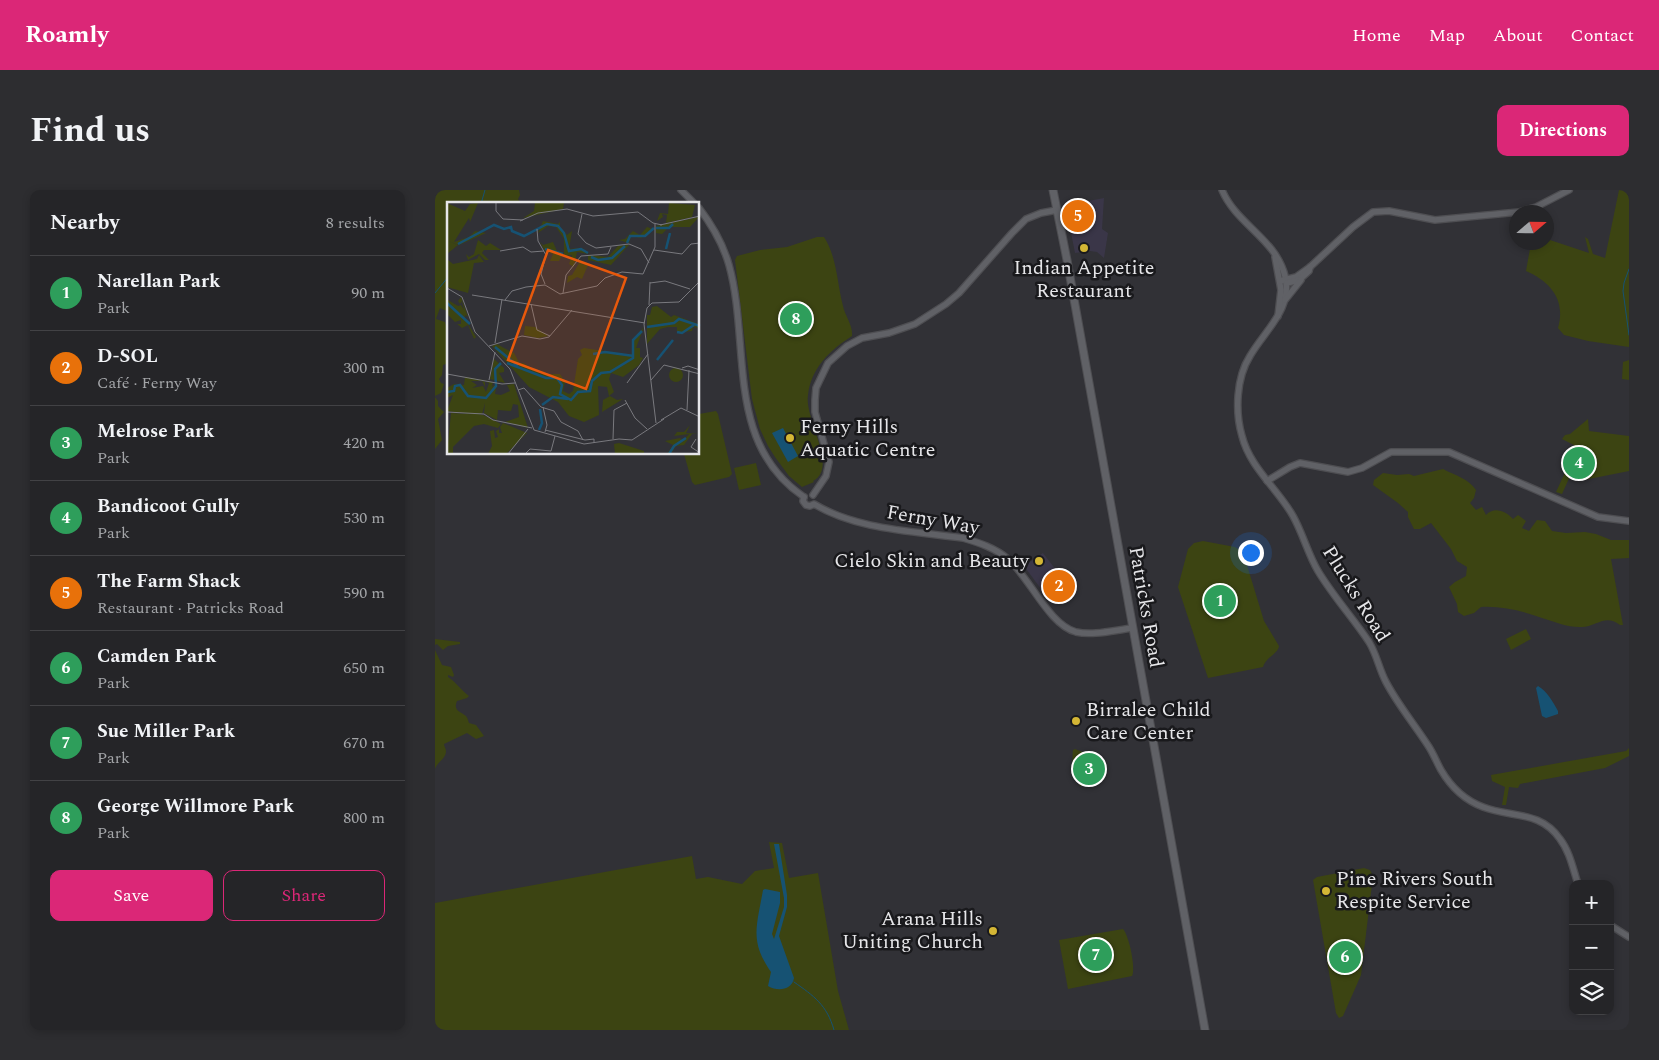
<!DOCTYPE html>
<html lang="en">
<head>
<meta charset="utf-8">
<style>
	:root { --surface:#252528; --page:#2d2d30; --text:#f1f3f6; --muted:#a3a5a8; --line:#424245; --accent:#db2777 }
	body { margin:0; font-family:Spectral,serif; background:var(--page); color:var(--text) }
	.controls { position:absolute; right:15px; bottom:15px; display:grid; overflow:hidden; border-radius:10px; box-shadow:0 2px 8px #0003 }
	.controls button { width:45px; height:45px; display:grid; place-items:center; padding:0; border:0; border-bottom:1px solid var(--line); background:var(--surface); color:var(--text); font:25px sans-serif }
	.compass { position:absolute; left:1074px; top:15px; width:45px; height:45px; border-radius:50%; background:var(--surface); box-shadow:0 2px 8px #0003; rotate:70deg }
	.you { position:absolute; left:815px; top:362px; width:18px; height:18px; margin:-12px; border:4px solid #fff; border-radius:50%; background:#1a73e8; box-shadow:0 0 0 8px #1a73e833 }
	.badge { display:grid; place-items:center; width:32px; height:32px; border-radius:50%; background:var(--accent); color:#fff; font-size:16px; font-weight:700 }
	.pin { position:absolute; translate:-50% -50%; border:2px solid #fff; box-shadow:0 1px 5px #0006 }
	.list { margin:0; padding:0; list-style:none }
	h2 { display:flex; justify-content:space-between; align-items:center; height:65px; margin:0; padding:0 20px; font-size:21px }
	h2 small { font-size:16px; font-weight:400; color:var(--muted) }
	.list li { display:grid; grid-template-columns:32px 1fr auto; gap:15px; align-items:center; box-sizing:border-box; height:75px; padding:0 20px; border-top:1px solid var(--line) }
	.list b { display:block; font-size:19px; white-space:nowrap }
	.list p { margin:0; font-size:16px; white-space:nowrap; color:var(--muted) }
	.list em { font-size:16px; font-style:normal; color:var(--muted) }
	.actions { display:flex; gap:10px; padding:15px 20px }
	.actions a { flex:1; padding:11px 0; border:1px solid var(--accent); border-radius:10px; text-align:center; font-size:18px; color:var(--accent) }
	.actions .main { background:var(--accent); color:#fff }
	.icon { flex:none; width:28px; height:28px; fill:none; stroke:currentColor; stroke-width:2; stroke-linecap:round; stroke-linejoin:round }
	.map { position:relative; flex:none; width:1194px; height:840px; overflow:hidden; border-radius:10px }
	header { display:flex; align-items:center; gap:30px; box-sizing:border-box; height:70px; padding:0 25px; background:var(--accent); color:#fff }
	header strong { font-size:24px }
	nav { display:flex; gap:28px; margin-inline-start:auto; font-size:18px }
	.intro { display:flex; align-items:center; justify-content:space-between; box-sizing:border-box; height:120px; padding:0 30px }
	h1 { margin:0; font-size:35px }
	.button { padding:12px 22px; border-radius:10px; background:var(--accent); color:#fff; font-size:18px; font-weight:700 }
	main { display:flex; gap:30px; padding:0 30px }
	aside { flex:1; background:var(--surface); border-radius:10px; box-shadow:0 2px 8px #0003 }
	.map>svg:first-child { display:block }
	.commercial { fill:#3a3648 }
	.green { fill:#3c4412 }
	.water { fill:#165273 }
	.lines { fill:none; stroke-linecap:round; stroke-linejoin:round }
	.stream { stroke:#165273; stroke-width:1 }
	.tertiary-casing { stroke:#4e4e52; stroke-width:8 }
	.secondary-casing { stroke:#4e4e52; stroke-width:9 }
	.tertiary { stroke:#606166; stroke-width:5.5 }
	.secondary { stroke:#606166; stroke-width:7 }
	.poi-dot { fill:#d4b635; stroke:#19191c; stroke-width:2 }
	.labels { text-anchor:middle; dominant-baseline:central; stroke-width:5; stroke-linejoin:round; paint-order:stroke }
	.poi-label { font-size:20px; fill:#e6e6e9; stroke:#19191c; text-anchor:start }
	.street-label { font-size:20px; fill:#e6e6e9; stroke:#19191c }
	.inset-river { fill:none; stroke:#165273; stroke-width:2.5 }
	.inset-road { fill:none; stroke:#79797e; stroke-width:1 }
	.view { fill:#e8590c; fill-opacity:0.15; stroke:#e8590c; stroke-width:2.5 }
	.inset-edge { fill:none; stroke:#e6e6e9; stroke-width:2.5 }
</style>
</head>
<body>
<header>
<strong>Roamly</strong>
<nav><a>Home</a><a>Map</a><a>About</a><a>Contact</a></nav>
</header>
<div class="intro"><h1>Find us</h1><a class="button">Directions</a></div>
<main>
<aside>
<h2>Nearby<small>8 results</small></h2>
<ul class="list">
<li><span class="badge" style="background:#2e9e5b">1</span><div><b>Narellan Park</b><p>Park</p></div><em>90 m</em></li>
<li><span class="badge" style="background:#e8710a">2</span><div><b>D-SOL</b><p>Café · Ferny Way</p></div><em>300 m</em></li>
<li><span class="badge" style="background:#2e9e5b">3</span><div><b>Melrose Park</b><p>Park</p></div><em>420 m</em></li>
<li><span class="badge" style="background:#2e9e5b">4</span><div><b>Bandicoot Gully</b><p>Park</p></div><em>530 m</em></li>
<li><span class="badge" style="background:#e8710a">5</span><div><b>The Farm Shack</b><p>Restaurant · Patricks Road</p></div><em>590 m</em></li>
<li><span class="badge" style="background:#2e9e5b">6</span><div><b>Camden Park</b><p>Park</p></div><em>650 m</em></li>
<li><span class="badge" style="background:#2e9e5b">7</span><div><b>Sue Miller Park</b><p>Park</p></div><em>670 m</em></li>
<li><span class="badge" style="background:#2e9e5b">8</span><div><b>George Willmore Park</b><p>Park</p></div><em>800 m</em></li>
</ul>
<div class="actions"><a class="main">Save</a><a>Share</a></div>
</aside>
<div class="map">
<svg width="1194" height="840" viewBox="0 0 1194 840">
	<rect width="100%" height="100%" fill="#313136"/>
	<g class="commercial">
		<polygon points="669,8 667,39 673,43 669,68 662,62 655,61 640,63 631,17 632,15"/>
		<polygon points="608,363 634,397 615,411 589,376"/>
	</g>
	<g class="green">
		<polygon points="0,0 84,0 85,5 83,9 85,12 83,14 14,14 14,122 5,118 1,129 10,132 14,146 11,159 14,166 11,170 11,174 8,175 7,185 4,189 6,193 9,194 6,203 0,206"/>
		<path d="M1184 0H1194V157L1153 151 1129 145 1123 138C1131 110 1116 92 1091 81L1096 53 1112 52V50H1115L1154 63 1150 47 1153 49 1158 64 1170 68Z"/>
		<path d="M382 47H389C402 67 402 93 408 116 410 126 418 135 417 146 395 160 376 178 373 205 369 229 404 277 378 291L379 292 367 297 354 286 340 267 333 256 325 239 317 209 300 70 302 66 325 60 352 57Z"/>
		<polygon points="1194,170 1194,190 1187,189 1188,172"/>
		<polygon points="0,207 3,211 3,216 9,222 3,229 7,250 0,259"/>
		<polygon points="281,221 283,224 297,284 294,287 260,295 257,292 249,264 264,264 264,224"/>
		<polygon points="1153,229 1154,241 1194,246 1194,281 1149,290 1136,284 1127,304 1121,302 1140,261 1139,255 1127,249 1130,245 1135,244"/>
		<polygon points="321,273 326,295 304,300 299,278"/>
		<path d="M1008 279C1021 286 1033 288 1041 300L1039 308 1035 313 1041 320 1047 317 1051 325C1059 316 1071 321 1078 329L1083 325 1091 331 1087 338 1094 341 1102 330 1110 331 1117 341 1131 343 1150 342 1161 344 1176 350H1194V368L1176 369 1188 435H1185C1169 423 1161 438 1145 437 1131 437 1120 432 1107 428 1087 421 1068 416 1046 417L1039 423 1029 426 1023 422 1022 414 1014 397 1020 392 1031 386 1032 377 1022 371 1016 359 996 333 985 339H979L973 327V322L963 313 938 295 939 290 948 283 962 285 974 284 979 286Z"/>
		<path d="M768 351 800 357 808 362 829 431 844 456C843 464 831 467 828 477L773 488 743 397 753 359 759 353Z"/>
		<polygon points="1091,439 1096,449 1076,460 1071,449"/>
		<polygon points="0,449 25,452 25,454 13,456 8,460 2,454 0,455"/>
		<path d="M0 460 7 475 16 477 19 485 18 487 13 485V487C21 492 26 500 34 506L32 508 22 511C18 521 25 521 31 526 33 528 33 531 34 533L41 535 49 546 41 549 32 543 9 554C9 556 11 559 11 561 11 569 2 572 0 579Z"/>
		<polygon points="1194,558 1194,566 1170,578 1085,594 1083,598 1074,597 1071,615 1067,615 1070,597 1057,591 1056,585 1191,561"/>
		<path d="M640 559 658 566 670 574 665 593 645 596C640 580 636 579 638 560Z"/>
		<polygon points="334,652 347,653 354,688 383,683 403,801 414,840 0,840 0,713 257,666 261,689 273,687 307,694 320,681 339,678"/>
		<polygon points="929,678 935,680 938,686 926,785 908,826 904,828 901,823 878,690 882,687"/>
		<path d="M688 739C694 745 701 779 697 786L633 799 624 750Z"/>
	</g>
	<g class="water">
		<polygon points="348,238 363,266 353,272 337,243"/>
		<path d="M1103 496C1112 501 1118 512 1123 521V524L1111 528 1107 526 1101 498Z"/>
		<path d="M339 654H344L352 705V717L344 746 359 788C357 800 343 802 333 796L336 782C314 751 322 735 328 700L330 699 345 702V713L337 744 339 749 349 717V708Z"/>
	</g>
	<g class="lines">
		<g class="stream">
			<polyline points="46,14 50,0"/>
			<polyline points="1194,79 1189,93 1188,101 1194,145"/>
			<polyline points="0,103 14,86"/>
			<path d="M359 792C379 806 392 815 399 840"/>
		</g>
		<defs>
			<g id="tertiary">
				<polyline points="246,0 260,14"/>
				<path d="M787 0C801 34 841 49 850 86 858 119 830 140 815 166 801 188 800 222 807 246 815 278 843 299 858 326 868 344 873 364 883 381 898 406 918 428 934 452 942 465 944 479 951 492 963 515 980 535 994 557 999 565 1002 573 1006 580 1016 597 1029 610 1048 617 1076 628 1105 620 1125 649 1135 662 1138 679 1143 694"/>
				<path d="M264 18C277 35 288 54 294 75 316 154 289 253 369 307"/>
				<polyline points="840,67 846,100 843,126"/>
				<polyline points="845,91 861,87 875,77 918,37 938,22 954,21 1000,30 1084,22 1101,17 1134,0"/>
				<polyline points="852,93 864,90 874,81 875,77"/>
				<polyline points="850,110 866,90"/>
				<polyline points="832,291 855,277 865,273 913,282 927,278 956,262 1014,262 1163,327 1194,331"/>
				<polyline points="378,305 391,286 394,272 380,222 380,210 381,198 393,173 412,156 427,148 454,143 480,134 511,114 524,103 577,43 591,29 606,23 622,20"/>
				<path d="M369 307 368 311 371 315 375 316 379 314C422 340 479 341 528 348 545 353 560 358 573 369 595 388 614 435 641 442 658 446 680 440 698 438"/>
				<polyline points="1175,735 1194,747"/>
			</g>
			<polyline id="secondary" points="618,0 632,70 770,840"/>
		</defs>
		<use href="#tertiary" class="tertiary-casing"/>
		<use href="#secondary" class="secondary-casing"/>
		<use href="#tertiary" class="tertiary"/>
		<use href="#secondary" class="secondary"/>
	</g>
	<g class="poi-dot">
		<circle cx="649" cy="58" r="5"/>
		<circle cx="355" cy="248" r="5"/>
		<circle cx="604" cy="371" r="5"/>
		<circle cx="641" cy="531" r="5"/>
		<circle cx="891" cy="701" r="5"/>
		<circle cx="558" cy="741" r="5"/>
	</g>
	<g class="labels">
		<g class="poi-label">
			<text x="649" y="78" text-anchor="middle">Indian Appetite<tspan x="649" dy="23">Restaurant</tspan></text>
			<text x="365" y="237">Ferny Hills<tspan x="365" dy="23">Aquatic Centre</tspan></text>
			<text x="594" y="371" text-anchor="end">Cielo Skin and Beauty</text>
			<text x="651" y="520">Birralee Child<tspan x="651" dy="23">Care Center</tspan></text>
			<text x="901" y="689">Pine Rivers South<tspan x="901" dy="23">Respite Service</tspan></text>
			<text x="548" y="729" text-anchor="end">Arana Hills<tspan x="548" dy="23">Uniting Church</tspan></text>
		</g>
		<g class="street-label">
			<text transform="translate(498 330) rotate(10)">Ferny Way</text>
			<text transform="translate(921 404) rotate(58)">Plucks Road</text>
			<text transform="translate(711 417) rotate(80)">Patricks Road</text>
		</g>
	</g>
	<g transform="translate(12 12)">
		<rect width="252" height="252" fill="#313136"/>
		<path d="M0 1 18 9 23 2 31 1 23 20 22 16 7 40 22 35 28 29 39 31 12 43 1 39 11 43 0 52ZM88 1H117L116 7 76 16 87 9ZM222 1 248 3 245 15 219 21 220 13 215 12 216 15 210 19 213 11 221 12ZM252 15 243 25H222L215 32 209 31V24ZM96 19 111 22 113 20V25L120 33 125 29 122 47 135 46 142 52 130 50 127 65 122 62 125 53 117 54V37L109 25 101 24 91 31ZM200 25 206 27 194 36 184 34 182 41 172 38 178 37 186 29 193 33ZM31 38 39 44 43 41 54 48H37L35 51 42 58H38L32 52 21 58 19 52 22 55 27 52ZM93 40 96 43 106 40 110 49 116 51 112 59H103L106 52 98 49ZM182 43 164 63 141 58V53L161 55 171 44ZM32 53 37 60 27 61 21 91 0 85V57L6 62 30 57ZM134 58 135 62 141 63 135 77 130 75 120 81 121 74 125 73ZM14 95 21 115 18 113V117L29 135 27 137 21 123 15 126 10 122H14V118L8 120 0 112 1 98 11 104 14 103 17 108 15 99 13 102 11 99ZM210 104 224 115 227 113 252 122V126L246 125 245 129 230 131V125H221L213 127 200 142V113H203L205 105ZM78 124 88 125 101 134 91 136 77 133ZM197 125 189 146H193V155L196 156 192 163 176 175 164 171 162 177 167 190 162 194 160 185 151 184 152 213 137 220 122 214 111 200 82 185 45 144 50 142 57 146 67 151 73 162 76 161 94 172H113L118 180 116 189 122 192 126 189 131 157 135 153 133 148 137 146 183 153 187 150 186 138ZM47 157 57 166V170L52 171 58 181 43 177ZM222 173a7 7 0 1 1 14 0a7 7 0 1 1-14 0ZM18 175 42 179 32 178 38 180V185L35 179H24L30 183 25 186 36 184 39 190 42 181 39 180H46L45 185 50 181 48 192 54 193 63 189 60 183 67 182 81 226 58 220 72 215 71 203 66 202 64 209 51 208 50 218 37 211 38 201 35 212 31 213 0 209 6 193 0 196V186L7 182 17 183ZM163 194 170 198 176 197 155 210 156 198ZM4 211 36 213 54 222 51 226 37 222 27 224 6 245V252H0ZM56 221 80 231 59 252H41L45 244 43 229 47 228 48 236 51 235 49 229 52 227V231H55L53 225ZM243 223 239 231 251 232H245L237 243 229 244 225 250 220 252 226 243 218 239 233 236 236 239 242 232 227 234 230 230H237ZM172 241 197 249V252H168L167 242Z" fill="#3c4412"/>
		<path class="inset-river" d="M209 26H222L226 22M180 41 183 34H198L207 26M11 42 47 23 57 27 64 25 65 29 77 34 100 22 111 24 117 31 122 49 134 47 141 51M98 47 116 52M219 47 223 31M144 55 151 58 165 56 178 44M0 101 23 122M200 125 227 121 232 117 253 124M230 130 235 131 247 123M48 145 71 164M146 152 158 150 187 154M210 158 226 138M60 161 99 176H110L115 183 113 192 124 198 131 190 143 189 145 179 154 171 163 170 186 156V138L195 129M0 190 7 189 8 184 13 183 21 194 39 196 49 184 48 167 54 161M95 203 106 195 121 197M92 228 95 221 93 207M222 252 227 244 239 236"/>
		<path class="inset-road" d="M49 1V9L56 17 76 18M135 12 131 32 139 41 149 46 182 42 194 47 202 61M73 19 91 11 120 7 146 14 191 10 206 21 215 23M213 23 253 14M90 27 91 39 99 53 94 72 98 82M207 48 235 52 244 42 253 41M53 49 76 45 84 50 97 49M196 72 208 45V22M203 81 218 79 243 87M0 86 15 95 28 130 63 167 87 228 137 242 172 237 185 238 217 217M116 91 119 73 134 54 161 52 164 45M25 93 198 121M58 98 65 89 79 85 98 83 113 92 150 84 158 76 175 70 196 72M84 102 90 128 103 134M202 103 203 80M48 141 55 97M42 144 75 134 93 137 102 135 125 108M235 166 241 164 253 168M0 172 55 182 68 181M42 178 48 150M204 178 217 163 253 172M180 181 201 152M71 188 77 186 94 205 107 209 114 220 131 229 136 238M178 198 188 216 200 227M96 205 100 223 98 230M240 208 242 168M0 210 37 212 46 218 85 226M214 218 234 206 253 215M209 221 197 122 200 106 205 101 232 100 253 79M98 228 138 238 147 237V241M166 237 167 208 180 201M249 237 244 245 253 251M61 252 81 227M78 252 83 247 104 249 108 234"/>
		<path class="view" d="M101 48 179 76 139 187 61 158Z"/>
		<rect width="252" height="252" class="inset-edge"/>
	</g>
</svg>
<div class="controls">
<button>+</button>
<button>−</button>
<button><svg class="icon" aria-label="layers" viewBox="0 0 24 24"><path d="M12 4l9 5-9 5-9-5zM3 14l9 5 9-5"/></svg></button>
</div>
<svg class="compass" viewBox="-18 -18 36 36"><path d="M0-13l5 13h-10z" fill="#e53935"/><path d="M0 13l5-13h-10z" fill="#a3a5a8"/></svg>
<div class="you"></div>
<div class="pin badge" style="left:785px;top:411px;background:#2e9e5b">1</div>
<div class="pin badge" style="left:624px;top:396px;background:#e8710a">2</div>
<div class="pin badge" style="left:654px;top:579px;background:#2e9e5b">3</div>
<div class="pin badge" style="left:1144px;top:273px;background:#2e9e5b">4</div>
<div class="pin badge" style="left:643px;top:26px;background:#e8710a">5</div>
<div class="pin badge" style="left:910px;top:767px;background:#2e9e5b">6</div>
<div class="pin badge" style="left:661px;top:765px;background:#2e9e5b">7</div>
<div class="pin badge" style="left:361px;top:129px;background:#2e9e5b">8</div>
</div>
</main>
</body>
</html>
